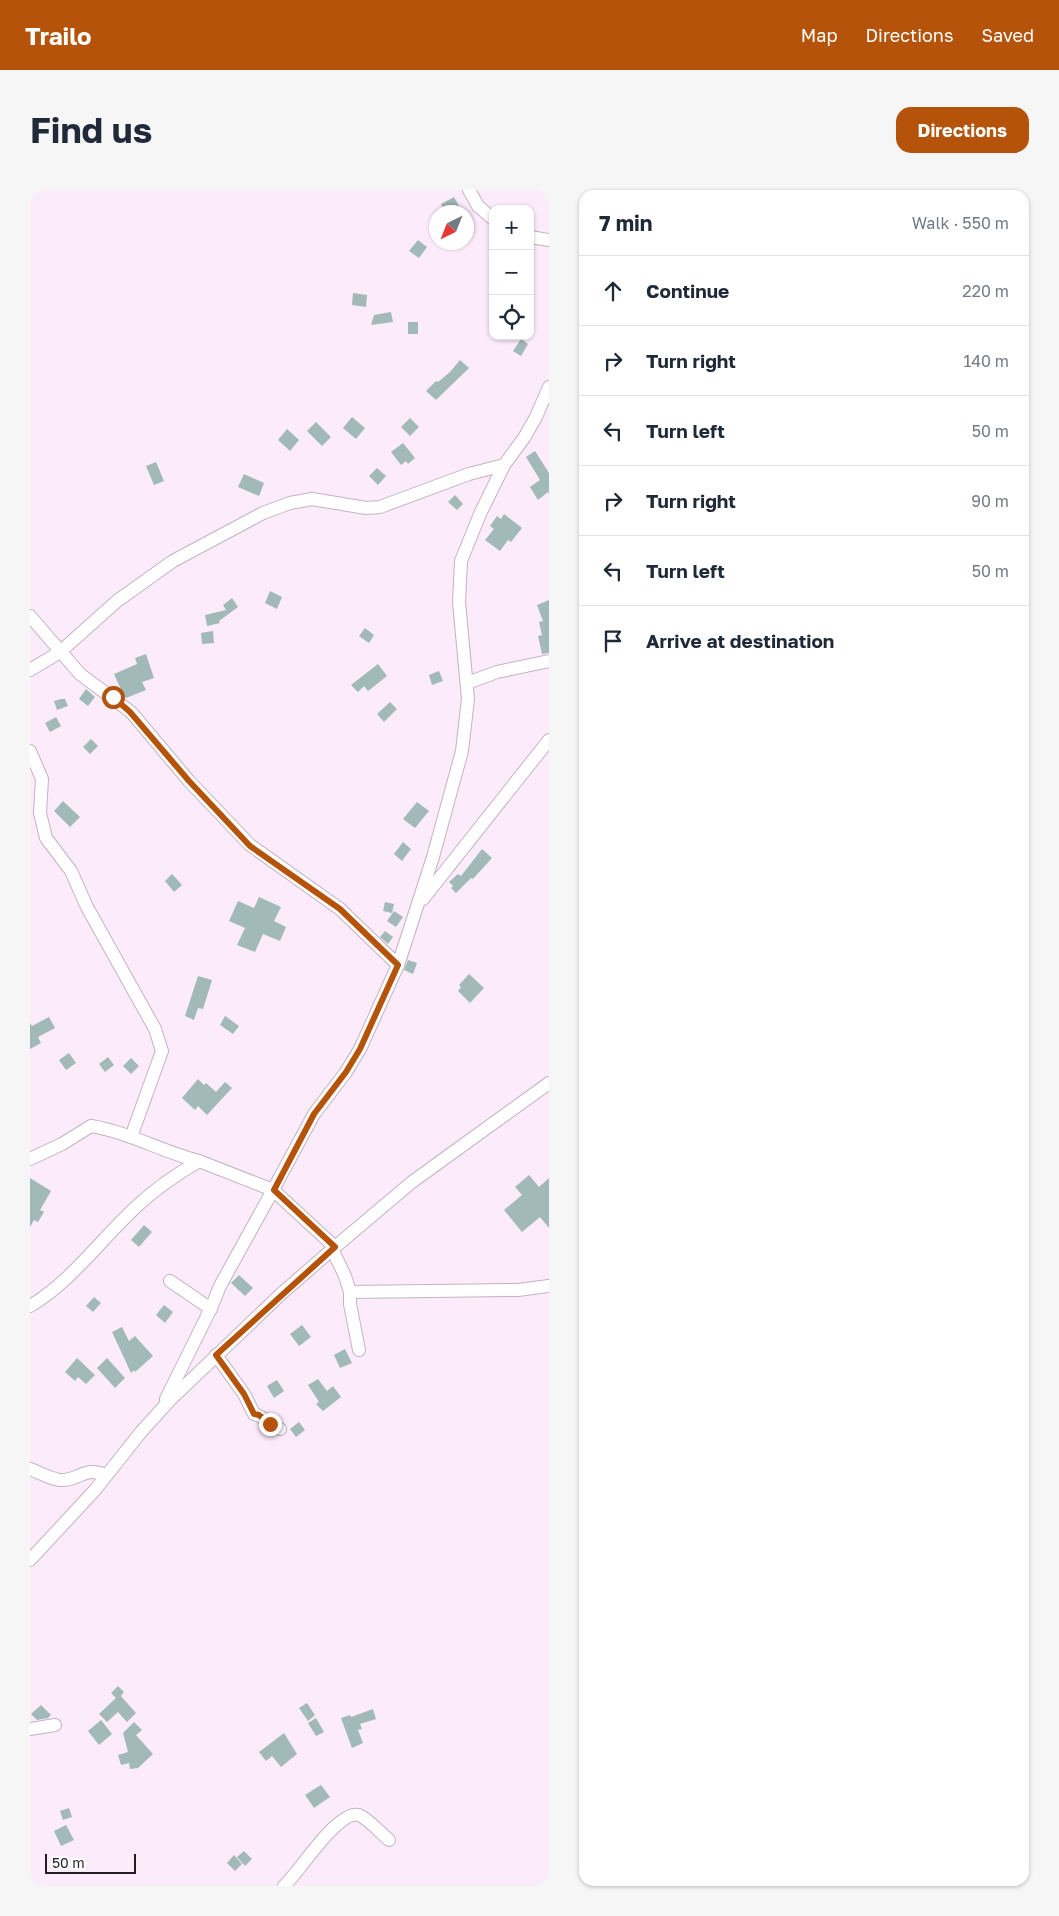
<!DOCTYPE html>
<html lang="en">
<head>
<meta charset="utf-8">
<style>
	:root { --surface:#fff; --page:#f6f6f7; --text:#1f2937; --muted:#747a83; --line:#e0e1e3; --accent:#b45309 }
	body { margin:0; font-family:"Golos Text",sans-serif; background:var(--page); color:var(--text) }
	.controls { position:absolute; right:15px; top:15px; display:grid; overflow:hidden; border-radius:10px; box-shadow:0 1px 4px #0004 }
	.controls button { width:45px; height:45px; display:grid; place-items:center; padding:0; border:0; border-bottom:1px solid var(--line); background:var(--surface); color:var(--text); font:25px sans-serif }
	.compass { position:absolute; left:399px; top:15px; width:45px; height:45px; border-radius:50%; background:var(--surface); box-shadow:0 1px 4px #0004; rotate:223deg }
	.scale { position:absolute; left:15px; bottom:12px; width:91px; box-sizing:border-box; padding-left:5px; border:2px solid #231d23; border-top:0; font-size:14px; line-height:18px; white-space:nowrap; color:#231d23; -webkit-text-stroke:4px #fefefe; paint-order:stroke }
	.stop { position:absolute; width:15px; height:15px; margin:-11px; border:4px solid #b45309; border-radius:50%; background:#fff }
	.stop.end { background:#b45309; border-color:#fff; box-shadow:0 1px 5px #0008 }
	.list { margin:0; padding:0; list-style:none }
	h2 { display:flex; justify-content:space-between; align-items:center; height:65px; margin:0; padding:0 20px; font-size:21px }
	h2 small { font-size:16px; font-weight:400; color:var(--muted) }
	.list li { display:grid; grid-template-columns:32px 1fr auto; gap:15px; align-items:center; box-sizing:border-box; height:70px; padding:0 20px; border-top:1px solid var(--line) }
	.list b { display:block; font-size:19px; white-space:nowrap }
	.list em { font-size:16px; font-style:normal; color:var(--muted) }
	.icon { flex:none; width:28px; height:28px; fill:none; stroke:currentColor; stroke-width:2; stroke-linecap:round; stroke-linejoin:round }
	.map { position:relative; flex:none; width:519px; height:1696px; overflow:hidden; border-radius:15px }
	header { display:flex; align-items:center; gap:30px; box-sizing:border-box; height:70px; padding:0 25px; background:var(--accent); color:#fff }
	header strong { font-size:24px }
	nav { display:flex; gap:28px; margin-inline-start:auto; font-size:18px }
	.intro { display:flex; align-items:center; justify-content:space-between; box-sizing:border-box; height:120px; padding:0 30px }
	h1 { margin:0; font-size:35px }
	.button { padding:12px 22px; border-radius:15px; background:var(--accent); color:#fff; font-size:18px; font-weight:700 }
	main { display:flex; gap:30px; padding:0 30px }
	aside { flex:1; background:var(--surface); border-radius:15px; box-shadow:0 1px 4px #0004 }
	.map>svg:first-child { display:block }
	.building { fill:#a1b9b9 }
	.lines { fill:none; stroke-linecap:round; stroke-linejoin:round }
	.minor-casing { stroke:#c2b3c2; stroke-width:14 }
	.minor { stroke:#fff; stroke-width:12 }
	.route { stroke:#b45309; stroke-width:6 }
</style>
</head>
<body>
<header>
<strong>Trailo</strong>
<nav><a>Map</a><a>Directions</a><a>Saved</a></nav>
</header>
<div class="intro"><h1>Find us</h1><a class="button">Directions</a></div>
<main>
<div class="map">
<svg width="519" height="1696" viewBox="0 0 519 1696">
	<rect width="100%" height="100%" fill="#fbebfb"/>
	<g class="building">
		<polygon points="424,7 429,16 415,22 411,14"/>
		<polygon points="388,50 397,57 389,68 379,61"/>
		<polygon points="323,103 337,105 336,117 322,115"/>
		<polygon points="361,122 363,132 341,135 344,125"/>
		<rect x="378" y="132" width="10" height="12"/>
		<polygon points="491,149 498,154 491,166 483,161"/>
		<polygon points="430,170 439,178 406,210 396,201 406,191 408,192 420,182"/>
		<polygon points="322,227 335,238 326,249 313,238"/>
		<polygon points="380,228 389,237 380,246 371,237"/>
		<polygon points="286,232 301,247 292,256 277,241"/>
		<polygon points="257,239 269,250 260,261 248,250"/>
		<polygon points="373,253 385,268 378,274 376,271 371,275 361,262"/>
		<polygon points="505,261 519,283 519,304 518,302 508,310 500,297 510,290 496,267"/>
		<polygon points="126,272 134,291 124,295 116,276"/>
		<polygon points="347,278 356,286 348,295 339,286"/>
		<polygon points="214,284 234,293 229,306 208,297"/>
		<polygon points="425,305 433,314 427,320 418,312"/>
		<polygon points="474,324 492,338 481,352 478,350 470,361 455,350 464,339 460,336 467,326 471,329"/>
		<polygon points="240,401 252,407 247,419 235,413"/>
		<polygon points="202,408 208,417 189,431 190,433 177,436 175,425 196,420 193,415"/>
		<polygon points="519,410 519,463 512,464 508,446 512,445 509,432 513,431 507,415"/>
		<polygon points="335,438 344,445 339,453 329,446"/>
		<polygon points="183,441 184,453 172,454 171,443"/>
		<polygon points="116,464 124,488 112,492 116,500 96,508 94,506 84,484 107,474 105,468"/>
		<polygon points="348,474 357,486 338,501 334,496 328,502 321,495"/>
		<polygon points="409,481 413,491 402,495 399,485"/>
		<polygon points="56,499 65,507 58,516 49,509"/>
		<polygon points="31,509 35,509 38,516 27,520 24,511"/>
		<polygon points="360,512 367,519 354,532 347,524"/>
		<polygon points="26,527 31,536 20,542 15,533"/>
		<polygon points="61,549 68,556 60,564 53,557"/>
		<polygon points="33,611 50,627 40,637 24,621"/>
		<polygon points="387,612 399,621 385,638 373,629"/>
		<polygon points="373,652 381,659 372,671 364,664"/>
		<polygon points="452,659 462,668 443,689 441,688 426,703 421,698 423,696 419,692 428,684 431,686"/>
		<polygon points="142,684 152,695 144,702 135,691"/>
		<polygon points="229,707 251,717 244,731 256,737 250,751 233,744 225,762 207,755 215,738 199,731 208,711 224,718"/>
		<polygon points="355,712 364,714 362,723 353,721"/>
		<polygon points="364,721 373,727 366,737 357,731"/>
		<polygon points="355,741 363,747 358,754 350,747"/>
		<polygon points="378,770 387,773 383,784 374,780"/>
		<polygon points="439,784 454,798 440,813 428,801 431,797 429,795"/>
		<polygon points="168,786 182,790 173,819 168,818 164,830 155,826"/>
		<polygon points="195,826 209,836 203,844 190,835"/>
		<polygon points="19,827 25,838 8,847 11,853 0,859 0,833 2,836"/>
		<polygon points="39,863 46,873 36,880 29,870"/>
		<polygon points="78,867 84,875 75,882 69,874"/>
		<polygon points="101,868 109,876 101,884 93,876"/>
		<polygon points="168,889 174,895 176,893 186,902 195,892 202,898 177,925 168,916 165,920 152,908"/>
		<polygon points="499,985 509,997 519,988 519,1038 510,1027 492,1042 474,1020 492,1005 485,997"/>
		<polygon points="0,988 21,1001 10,1020 14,1022 8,1032 4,1030 0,1037"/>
		<polygon points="114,1035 122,1042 109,1057 101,1050"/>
		<polygon points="209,1085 223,1098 215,1106 201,1093"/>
		<polygon points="64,1107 71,1113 63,1122 56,1116"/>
		<polygon points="134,1115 143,1122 135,1133 126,1125"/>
		<polygon points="272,1135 281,1147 269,1156 260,1144"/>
		<polygon points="92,1137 99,1151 105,1146 123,1166 105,1182 104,1180 101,1183 82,1142"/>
		<polygon points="315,1159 322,1173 310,1178 304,1165"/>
		<polygon points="47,1168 65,1185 56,1194 48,1187 45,1191 35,1182"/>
		<polygon points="77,1168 95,1188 85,1198 67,1178"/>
		<polygon points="288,1189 297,1201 303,1196 311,1207 293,1221 286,1214 289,1212 278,1195"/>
		<polygon points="247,1190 254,1201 244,1208 237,1196"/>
		<polygon points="269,1232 275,1240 266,1247 260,1239"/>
		<polygon points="88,1496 94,1502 91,1506 106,1523 97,1532 88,1522 77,1532 69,1524 86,1508 81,1503"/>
		<polygon points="277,1513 285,1525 278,1531 269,1518"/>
		<polygon points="11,1515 21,1525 18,1528 7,1530 1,1524"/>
		<polygon points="343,1519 346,1529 330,1534 332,1539 328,1540 333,1553 322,1558 311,1528 320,1525 321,1527"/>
		<polygon points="286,1528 294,1542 286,1546 278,1533"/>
		<polygon points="71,1530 82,1544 69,1555 58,1541"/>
		<polygon points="104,1532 112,1540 106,1545 123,1564 108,1578 100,1579 99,1573 91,1575 88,1565 98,1562 93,1543"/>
		<polygon points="254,1543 267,1564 251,1577 242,1566 236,1571 229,1562"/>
		<polygon points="291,1595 300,1607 284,1618 275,1605"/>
		<polygon points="39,1618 42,1627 33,1630 30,1621"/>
		<polygon points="36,1635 44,1650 31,1656 24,1641"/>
		<polygon points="214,1661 222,1669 215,1676 207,1667"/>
		<polygon points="204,1665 212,1674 205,1681 197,1673"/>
	</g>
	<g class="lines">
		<defs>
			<g id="minor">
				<polyline points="439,0 448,16 463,29"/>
				<polyline points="500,47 519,50"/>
				<polyline points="0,426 50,484 101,522 159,591 220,655 310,719 368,775"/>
				<polyline points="0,480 30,462 87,411 143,371 233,323 260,313 282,309 336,318 350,317 439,284 474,275"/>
				<polyline points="437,493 467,482 519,471"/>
				<polyline points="0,561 12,589 10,623 16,648 41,681 57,717 125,839 132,861 101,947"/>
				<polyline points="393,709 519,550"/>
				<path d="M0 969 32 954 61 936C99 942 132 962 169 971"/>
				<polyline points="305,1057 243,1000 284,924 316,882 330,859 368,775 383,729 403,667 432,561 438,509 429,412 431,371 450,324 474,275 494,248 506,227 519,197"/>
				<polyline points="302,1059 315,1086 320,1102 488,1100 519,1096"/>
				<polyline points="140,1091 181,1119"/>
				<polyline points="320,1102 320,1114 329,1160"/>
				<path d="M0 1116C42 1091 71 1049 107 1016 126 998 147 984 169 971L243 1000 190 1096 182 1116 136 1209"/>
				<path d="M186 1165 214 1204 224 1224C233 1226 242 1235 250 1239"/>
				<path d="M0 1279C9 1282 20 1289 30 1290 51 1291 51 1276 76 1285"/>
				<polyline points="0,1370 65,1300 111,1242 140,1210 251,1104 305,1057 382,992 519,893"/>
				<polyline points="0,1539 25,1535"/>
				<path d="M254 1696C268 1684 308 1619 329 1625 337 1628 352 1644 359 1650"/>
			</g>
		</defs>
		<use href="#minor" class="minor-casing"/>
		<use href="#minor" class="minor"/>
	</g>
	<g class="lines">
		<polyline class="route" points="83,507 100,522 159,591 220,656 310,719 368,775 330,859 316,882 284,924 244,1000 305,1057 186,1165 214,1204 224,1224 229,1225 240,1234"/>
	</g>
</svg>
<div class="controls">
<button>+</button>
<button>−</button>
<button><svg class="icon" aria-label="locate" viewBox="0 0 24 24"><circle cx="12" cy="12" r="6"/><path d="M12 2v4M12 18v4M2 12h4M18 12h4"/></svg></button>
</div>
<svg class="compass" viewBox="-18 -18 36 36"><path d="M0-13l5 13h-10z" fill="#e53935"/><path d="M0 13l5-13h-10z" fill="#747a83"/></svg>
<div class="scale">50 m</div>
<div class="stop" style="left:83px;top:507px"></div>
<div class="stop end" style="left:240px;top:1234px"></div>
</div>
<aside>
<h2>7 min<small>Walk · 550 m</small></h2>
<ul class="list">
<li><svg class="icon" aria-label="ahead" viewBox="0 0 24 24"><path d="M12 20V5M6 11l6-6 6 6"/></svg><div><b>Continue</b></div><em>220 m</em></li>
<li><svg class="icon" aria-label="right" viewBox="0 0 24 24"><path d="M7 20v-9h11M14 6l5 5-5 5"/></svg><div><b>Turn right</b></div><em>140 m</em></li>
<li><svg class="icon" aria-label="left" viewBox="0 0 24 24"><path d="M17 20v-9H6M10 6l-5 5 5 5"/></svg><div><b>Turn left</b></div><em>50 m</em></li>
<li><svg class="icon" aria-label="right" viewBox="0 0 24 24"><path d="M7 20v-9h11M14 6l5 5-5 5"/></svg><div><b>Turn right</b></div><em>90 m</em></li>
<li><svg class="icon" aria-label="left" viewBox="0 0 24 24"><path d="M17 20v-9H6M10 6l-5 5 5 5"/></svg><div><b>Turn left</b></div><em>50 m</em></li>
<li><svg class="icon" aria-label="arrive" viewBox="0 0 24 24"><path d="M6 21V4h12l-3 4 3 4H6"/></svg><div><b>Arrive at destination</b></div></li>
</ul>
</aside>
</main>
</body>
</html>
